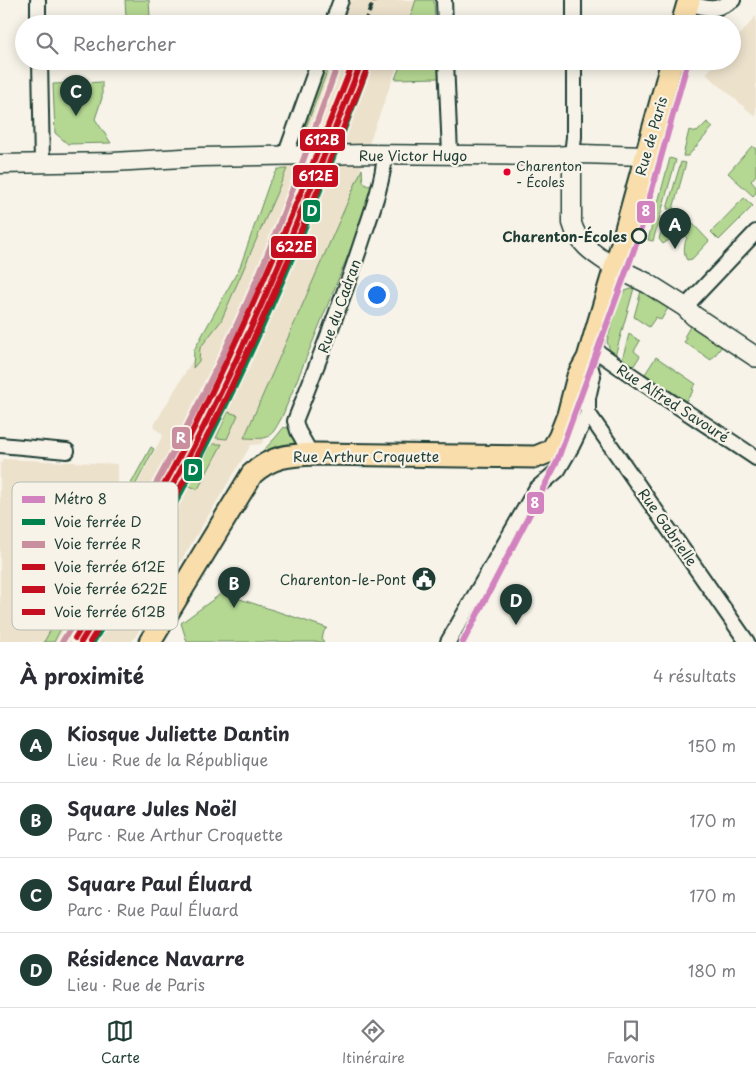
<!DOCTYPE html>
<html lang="fr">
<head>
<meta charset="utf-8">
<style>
	:root { --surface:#fff; --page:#f2f2f3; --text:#2b2b33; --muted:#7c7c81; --line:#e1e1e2; --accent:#1f3d34 }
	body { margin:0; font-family:"Playpen Sans",sans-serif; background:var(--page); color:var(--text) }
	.you { position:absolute; left:376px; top:294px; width:18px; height:18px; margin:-12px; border:4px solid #fff; border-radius:50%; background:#1a73e8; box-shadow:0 0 0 8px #1a73e833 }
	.badge { display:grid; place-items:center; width:32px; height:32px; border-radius:50%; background:var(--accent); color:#fff; font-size:16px; font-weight:700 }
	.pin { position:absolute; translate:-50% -41px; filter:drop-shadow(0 1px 2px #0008) }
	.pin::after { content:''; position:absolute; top:26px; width:18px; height:15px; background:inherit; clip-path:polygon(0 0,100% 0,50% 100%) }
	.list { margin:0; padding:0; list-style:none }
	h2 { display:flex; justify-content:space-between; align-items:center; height:65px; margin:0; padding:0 20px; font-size:21px }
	h2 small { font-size:16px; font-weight:400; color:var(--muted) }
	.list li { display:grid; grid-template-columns:32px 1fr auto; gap:15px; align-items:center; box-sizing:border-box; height:75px; padding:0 20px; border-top:1px solid var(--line) }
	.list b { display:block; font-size:19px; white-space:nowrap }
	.list p { margin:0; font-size:16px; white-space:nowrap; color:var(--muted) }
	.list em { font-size:16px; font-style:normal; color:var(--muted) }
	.icon { flex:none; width:28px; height:28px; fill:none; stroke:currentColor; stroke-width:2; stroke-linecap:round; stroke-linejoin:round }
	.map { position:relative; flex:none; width:756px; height:642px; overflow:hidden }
	.search { position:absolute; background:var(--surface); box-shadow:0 2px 12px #0003; left:15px; right:15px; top:15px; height:55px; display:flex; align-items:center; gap:12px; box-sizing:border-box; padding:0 18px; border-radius:28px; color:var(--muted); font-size:19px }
	.sheet { height:365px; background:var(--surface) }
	nav { display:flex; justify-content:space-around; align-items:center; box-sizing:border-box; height:70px; border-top:1px solid var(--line); background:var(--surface); font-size:14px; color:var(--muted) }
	nav a { display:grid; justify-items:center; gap:2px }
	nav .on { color:var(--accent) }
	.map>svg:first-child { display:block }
	.built { fill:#ece1cb }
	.green { fill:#b4d792; stroke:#6a8a63 }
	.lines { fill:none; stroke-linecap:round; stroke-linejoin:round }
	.minor-casing { stroke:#1f3d34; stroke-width:18 }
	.tertiary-casing { stroke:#1f3d34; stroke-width:21 }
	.secondary-casing { stroke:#1f3d34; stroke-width:22 }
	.primary-casing { stroke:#1f3d34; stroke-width:25 }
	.minor { stroke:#f7f3e8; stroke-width:14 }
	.tertiary { stroke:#f7f3e8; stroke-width:18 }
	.secondary { stroke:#f7f3e8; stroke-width:19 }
	.primary { stroke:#f9deab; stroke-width:21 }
	.rail { stroke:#1f3d34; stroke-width:4; stroke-dasharray:8 4; stroke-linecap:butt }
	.rail-1-casing { stroke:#f7f3e8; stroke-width:10 }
	.rail-2-casing { stroke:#f7f3e8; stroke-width:10 }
	.rail-3-casing { stroke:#f7f3e8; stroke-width:10 }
	.rail-4-casing { stroke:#f7f3e8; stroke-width:10 }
	.rail-5-casing { stroke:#f7f3e8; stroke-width:10 }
	.rail-1 { stroke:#00824e; stroke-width:6 }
	.rail-2 { stroke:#c98f9f; stroke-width:6 }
	.rail-3 { stroke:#c50e1f; stroke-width:6 }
	.rail-4 { stroke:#c50e1f; stroke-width:6 }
	.rail-5 { stroke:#c50e1f; stroke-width:6 }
	.metro-1-casing { stroke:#f7f3e8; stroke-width:10 }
	.metro-1 { stroke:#d282be; stroke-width:6 }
	.bus-dot { fill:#e4002b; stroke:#f7f3e8; stroke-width:2 }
	.stop-dot { fill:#f7f3e8; stroke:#1f3d34; stroke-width:2.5 }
	.labels { text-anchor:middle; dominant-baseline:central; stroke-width:4.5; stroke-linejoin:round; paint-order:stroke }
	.bus-label { font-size:13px; fill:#1f3d34; stroke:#f7f3e8; text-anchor:start }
	.street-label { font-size:14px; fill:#1f3d34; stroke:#f7f3e8 }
	.stop-label { font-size:14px; font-weight:bold; fill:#1f3d34; stroke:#f7f3e8; text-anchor:end }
	.poi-label { font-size:14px; fill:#1f3d34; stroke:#f7f3e8; text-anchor:end }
	.key { fill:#f7f3e8; stroke:#b6bcb2; stroke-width:1 }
	.key-label { font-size:14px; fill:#1f3d34 }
	.line-badge { stroke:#f7f3e8; stroke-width:2 }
	.badge-label { font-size:14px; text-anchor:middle; font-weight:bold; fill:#fff }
</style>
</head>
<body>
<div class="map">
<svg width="756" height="642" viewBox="0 0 756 642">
	<rect width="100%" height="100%" fill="#f7f3e8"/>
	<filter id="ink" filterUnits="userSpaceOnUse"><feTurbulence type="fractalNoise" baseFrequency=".02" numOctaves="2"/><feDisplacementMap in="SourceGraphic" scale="10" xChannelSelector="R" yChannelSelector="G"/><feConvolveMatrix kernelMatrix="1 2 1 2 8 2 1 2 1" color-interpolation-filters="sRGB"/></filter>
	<g filter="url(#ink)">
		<g class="built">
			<polygon points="347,0 421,0 413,24 338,24"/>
			<polygon points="756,16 756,117 706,74 717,61 732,61 732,44"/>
			<polygon points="325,61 399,61 370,141 304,344 266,436 261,444 251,445 132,642 54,642 163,435 153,427 224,307 290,156"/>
			<polygon points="2,459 118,464 117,512 44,642 0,642 0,463 2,463"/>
		</g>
		<g class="green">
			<polygon points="125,0 149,0 150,17 126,17"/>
			<polygon points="416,0 434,0 435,24 408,24"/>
			<polygon points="325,61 331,61 300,143 297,141"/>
			<polygon points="402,61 437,61 439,78 395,79"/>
			<polygon points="102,82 102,98 95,119 111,143 68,144 55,133 53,84"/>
			<polygon points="707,122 713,127 688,156 683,156 689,130 697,132"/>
			<polygon points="752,146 756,149 756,175 751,181 756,187 756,193 753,196 728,173"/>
			<polygon points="670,158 676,160 653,241 648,240"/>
			<polygon points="681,162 686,163 673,209 667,209"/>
			<polygon points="278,169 287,169 221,321 200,348 199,361 193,368 194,350 240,267 269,184"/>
			<path d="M362 169C363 177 361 184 369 186L377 176 358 242 353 243 282 417C269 440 271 439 244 438Z"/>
			<polygon points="744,198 753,206 719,240 711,232"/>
			<polygon points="666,216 687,221 679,232 678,231 675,236 663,244 659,239"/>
			<path d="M693 224 709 241 692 259 687 260C683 255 684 242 687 238L685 236Z"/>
			<polygon points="634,288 615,356 610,351 607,341 619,299 625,291"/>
			<polygon points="641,291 668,308 661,320 656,317 649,327 634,317"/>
			<polygon points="691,325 723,345 711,360 684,342 687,338 684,337"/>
			<polygon points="629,334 640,341 634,351 640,356 633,367 622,360"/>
			<polygon points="656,357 696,384 692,389 694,390 686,401 645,374"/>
			<polygon points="228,412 238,415 227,439 216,438"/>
			<polygon points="284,427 290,429 295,440 295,443 277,446 264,452 263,451 276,437"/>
			<polygon points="212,444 222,444 198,489 189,486"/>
			<polygon points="151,447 154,449 55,640 54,642 44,642"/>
			<polygon points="222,593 327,628 324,631 322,639 324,642 187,642 181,623"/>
		</g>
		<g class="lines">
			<defs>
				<g id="minor">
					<polyline points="38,0 38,24"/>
					<polyline points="444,0 445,24"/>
					<polyline points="574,0 574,24"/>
					<path d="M688 3C708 9 715 12 733 0"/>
					<polyline points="332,24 341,0"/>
					<polyline points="40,61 42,163"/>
					<polyline points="446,61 450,154"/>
					<polyline points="572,154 574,137 574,61"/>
					<polyline points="285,156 319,61"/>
					<polyline points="685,307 756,232"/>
					<path d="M591 347C645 386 701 421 756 458"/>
					<polyline points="588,413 747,642"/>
					<polyline points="0,445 67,451"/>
					<path d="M311 454 298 431 295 421C319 360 343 300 363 238 372 211 383 182 385 154"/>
					<polyline points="448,642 536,489 558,470 572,446 588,413 588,398 593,376 588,358"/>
				</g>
				<g id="tertiary">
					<path d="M572 154V223C578 245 596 255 614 267"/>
					<polyline points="0,164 113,162 200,157 367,154 555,156 581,154 645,156"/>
				</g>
				<polyline id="secondary" points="614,267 647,283 685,307 694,316 756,357"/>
				<g id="primary">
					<polyline points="682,24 689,0"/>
					<path d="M150 642 252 474C272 456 289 455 316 454L536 457 548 452 553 448 559 438 568 415 578 376 588 358 621 247 672 61"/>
				</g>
			</defs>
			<use href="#minor" class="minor-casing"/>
			<use href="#tertiary" class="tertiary-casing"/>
			<use href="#secondary" class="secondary-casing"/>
			<use href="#primary" class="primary-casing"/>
			<use href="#minor" class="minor"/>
			<use href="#tertiary" class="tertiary"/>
			<use href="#secondary" class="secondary"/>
			<use href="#primary" class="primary"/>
			<polyline class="rail" points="364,24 374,0"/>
			<defs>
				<path id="rail-1" d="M93 642C136 573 177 504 213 431 273 311 323 187 370 61"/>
				<path id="rail-2" d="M62 642C136 525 204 404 258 277 288 206 313 133 339 61"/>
				<path id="rail-3" d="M81 642C123 573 164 504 201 432 262 312 312 187 362 61"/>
				<path id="rail-4" d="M90 642C132 574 172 506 208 435 268 314 319 189 369 64"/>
				<path id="rail-5" d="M75 638C117 569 158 500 194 428 254 309 305 185 354 61"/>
			</defs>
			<use href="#rail-1" class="rail-1-casing"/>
			<use href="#rail-2" class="rail-2-casing"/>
			<use href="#rail-3" class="rail-3-casing"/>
			<use href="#rail-4" class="rail-4-casing"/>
			<use href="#rail-5" class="rail-5-casing"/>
			<use href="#rail-1" class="rail-1"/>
			<use href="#rail-2" class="rail-2"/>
			<use href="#rail-3" class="rail-3"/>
			<use href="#rail-4" class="rail-4"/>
			<use href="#rail-5" class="rail-5"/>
			<defs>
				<polyline id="metro-1" points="463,642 556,464 639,236 688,61"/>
			</defs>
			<use href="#metro-1" class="metro-1-casing"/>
			<use href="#metro-1" class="metro-1"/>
		</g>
	</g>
	<defs>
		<symbol id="civic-disc" viewBox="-11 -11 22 22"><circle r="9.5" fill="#1f3d34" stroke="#f7f3e8"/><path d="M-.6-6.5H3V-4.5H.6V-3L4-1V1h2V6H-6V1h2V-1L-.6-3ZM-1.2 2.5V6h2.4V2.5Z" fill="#fff"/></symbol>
	</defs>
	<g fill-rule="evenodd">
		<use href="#civic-disc" x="410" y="565" width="28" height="28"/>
	</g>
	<circle class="bus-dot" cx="507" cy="172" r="4.5"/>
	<circle class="stop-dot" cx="639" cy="236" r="7"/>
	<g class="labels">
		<g class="bus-label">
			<text x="516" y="165">Charenton<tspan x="516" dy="16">- Écoles</tspan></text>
		</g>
		<g class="street-label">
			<text transform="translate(651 136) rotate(-74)">Rue de Paris</text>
			<text x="413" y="155">Rue Victor Hugo</text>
			<text transform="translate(339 306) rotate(-70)">Rue du Cadran</text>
			<text transform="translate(673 403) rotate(33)">Rue Alfred Savouré</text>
			<text x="366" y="456">Rue Arthur Croquette</text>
			<text transform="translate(668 527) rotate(55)">Rue Gabrielle</text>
		</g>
		<g class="stop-label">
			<text x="627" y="236">Charenton-Écoles</text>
		</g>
		<g class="poi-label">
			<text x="406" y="579">Charenton-le-Pont</text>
		</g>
	</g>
	<rect x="12" y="482" width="166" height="148" rx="8" class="key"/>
	<rect x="22" y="496" width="23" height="7" fill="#d282be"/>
	<rect x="22" y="519" width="23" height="6" fill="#00824e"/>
	<rect x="22" y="541" width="23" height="7" fill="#c98f9f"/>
	<rect x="22" y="564" width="23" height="6" fill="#c50e1f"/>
	<rect x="22" y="586" width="23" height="7" fill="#c50e1f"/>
	<rect x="22" y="609" width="23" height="6" fill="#c50e1f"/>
	<g class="key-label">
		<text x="54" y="504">Métro 8</text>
		<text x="54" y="527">Voie ferrée D</text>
		<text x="54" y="549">Voie ferrée R</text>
		<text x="54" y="572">Voie ferrée 612E</text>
		<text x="54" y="594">Voie ferrée 622E</text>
		<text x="54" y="617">Voie ferrée 612B</text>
	</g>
	<g class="line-badge">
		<rect x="299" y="128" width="47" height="24" rx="5" fill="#c50e1f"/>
		<rect x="292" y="164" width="47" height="24" rx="5" fill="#c50e1f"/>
		<rect x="302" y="199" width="19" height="24" rx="5" fill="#00824e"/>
		<rect x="636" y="200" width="20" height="24" rx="5" fill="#d282be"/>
		<rect x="270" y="235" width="47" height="24" rx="5" fill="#c50e1f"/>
		<rect x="171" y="426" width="20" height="24" rx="5" fill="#c98f9f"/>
		<rect x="183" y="458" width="20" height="24" rx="5" fill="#00824e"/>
		<rect x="526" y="491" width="19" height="24" rx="5" fill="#d282be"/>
	</g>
	<g class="badge-label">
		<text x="322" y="145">612B</text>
		<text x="316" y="181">612E</text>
		<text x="312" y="216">D</text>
		<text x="646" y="216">8</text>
		<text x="294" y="252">622E</text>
		<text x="181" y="443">R</text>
		<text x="193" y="475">D</text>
		<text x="535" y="508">8</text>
	</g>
</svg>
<div class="you"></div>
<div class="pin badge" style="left:675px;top:249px">A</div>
<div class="pin badge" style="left:234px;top:608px">B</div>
<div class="pin badge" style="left:76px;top:116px">C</div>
<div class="pin badge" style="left:516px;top:625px">D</div>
<div class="search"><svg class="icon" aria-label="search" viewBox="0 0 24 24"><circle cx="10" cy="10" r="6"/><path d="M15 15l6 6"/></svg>Rechercher</div>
</div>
<section class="sheet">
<h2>À proximité<small>4 résultats</small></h2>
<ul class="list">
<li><span class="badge">A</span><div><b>Kiosque Juliette Dantin</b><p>Lieu · Rue de la République</p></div><em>150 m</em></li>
<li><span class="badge">B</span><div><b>Square Jules Noël</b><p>Parc · Rue Arthur Croquette</p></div><em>170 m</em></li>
<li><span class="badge">C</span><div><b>Square Paul Éluard</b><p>Parc · Rue Paul Éluard</p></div><em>170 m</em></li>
<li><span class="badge">D</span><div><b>Résidence Navarre</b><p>Lieu · Rue de Paris</p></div><em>180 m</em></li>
</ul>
</section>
<nav>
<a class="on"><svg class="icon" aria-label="map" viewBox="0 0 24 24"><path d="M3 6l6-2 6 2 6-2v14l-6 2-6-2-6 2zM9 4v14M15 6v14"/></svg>Carte</a>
<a><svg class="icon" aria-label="directions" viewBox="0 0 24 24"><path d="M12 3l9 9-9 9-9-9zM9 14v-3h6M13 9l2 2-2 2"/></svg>Itinéraire</a>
<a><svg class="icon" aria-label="saved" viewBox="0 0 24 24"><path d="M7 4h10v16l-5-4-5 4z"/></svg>Favoris</a>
</nav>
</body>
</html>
